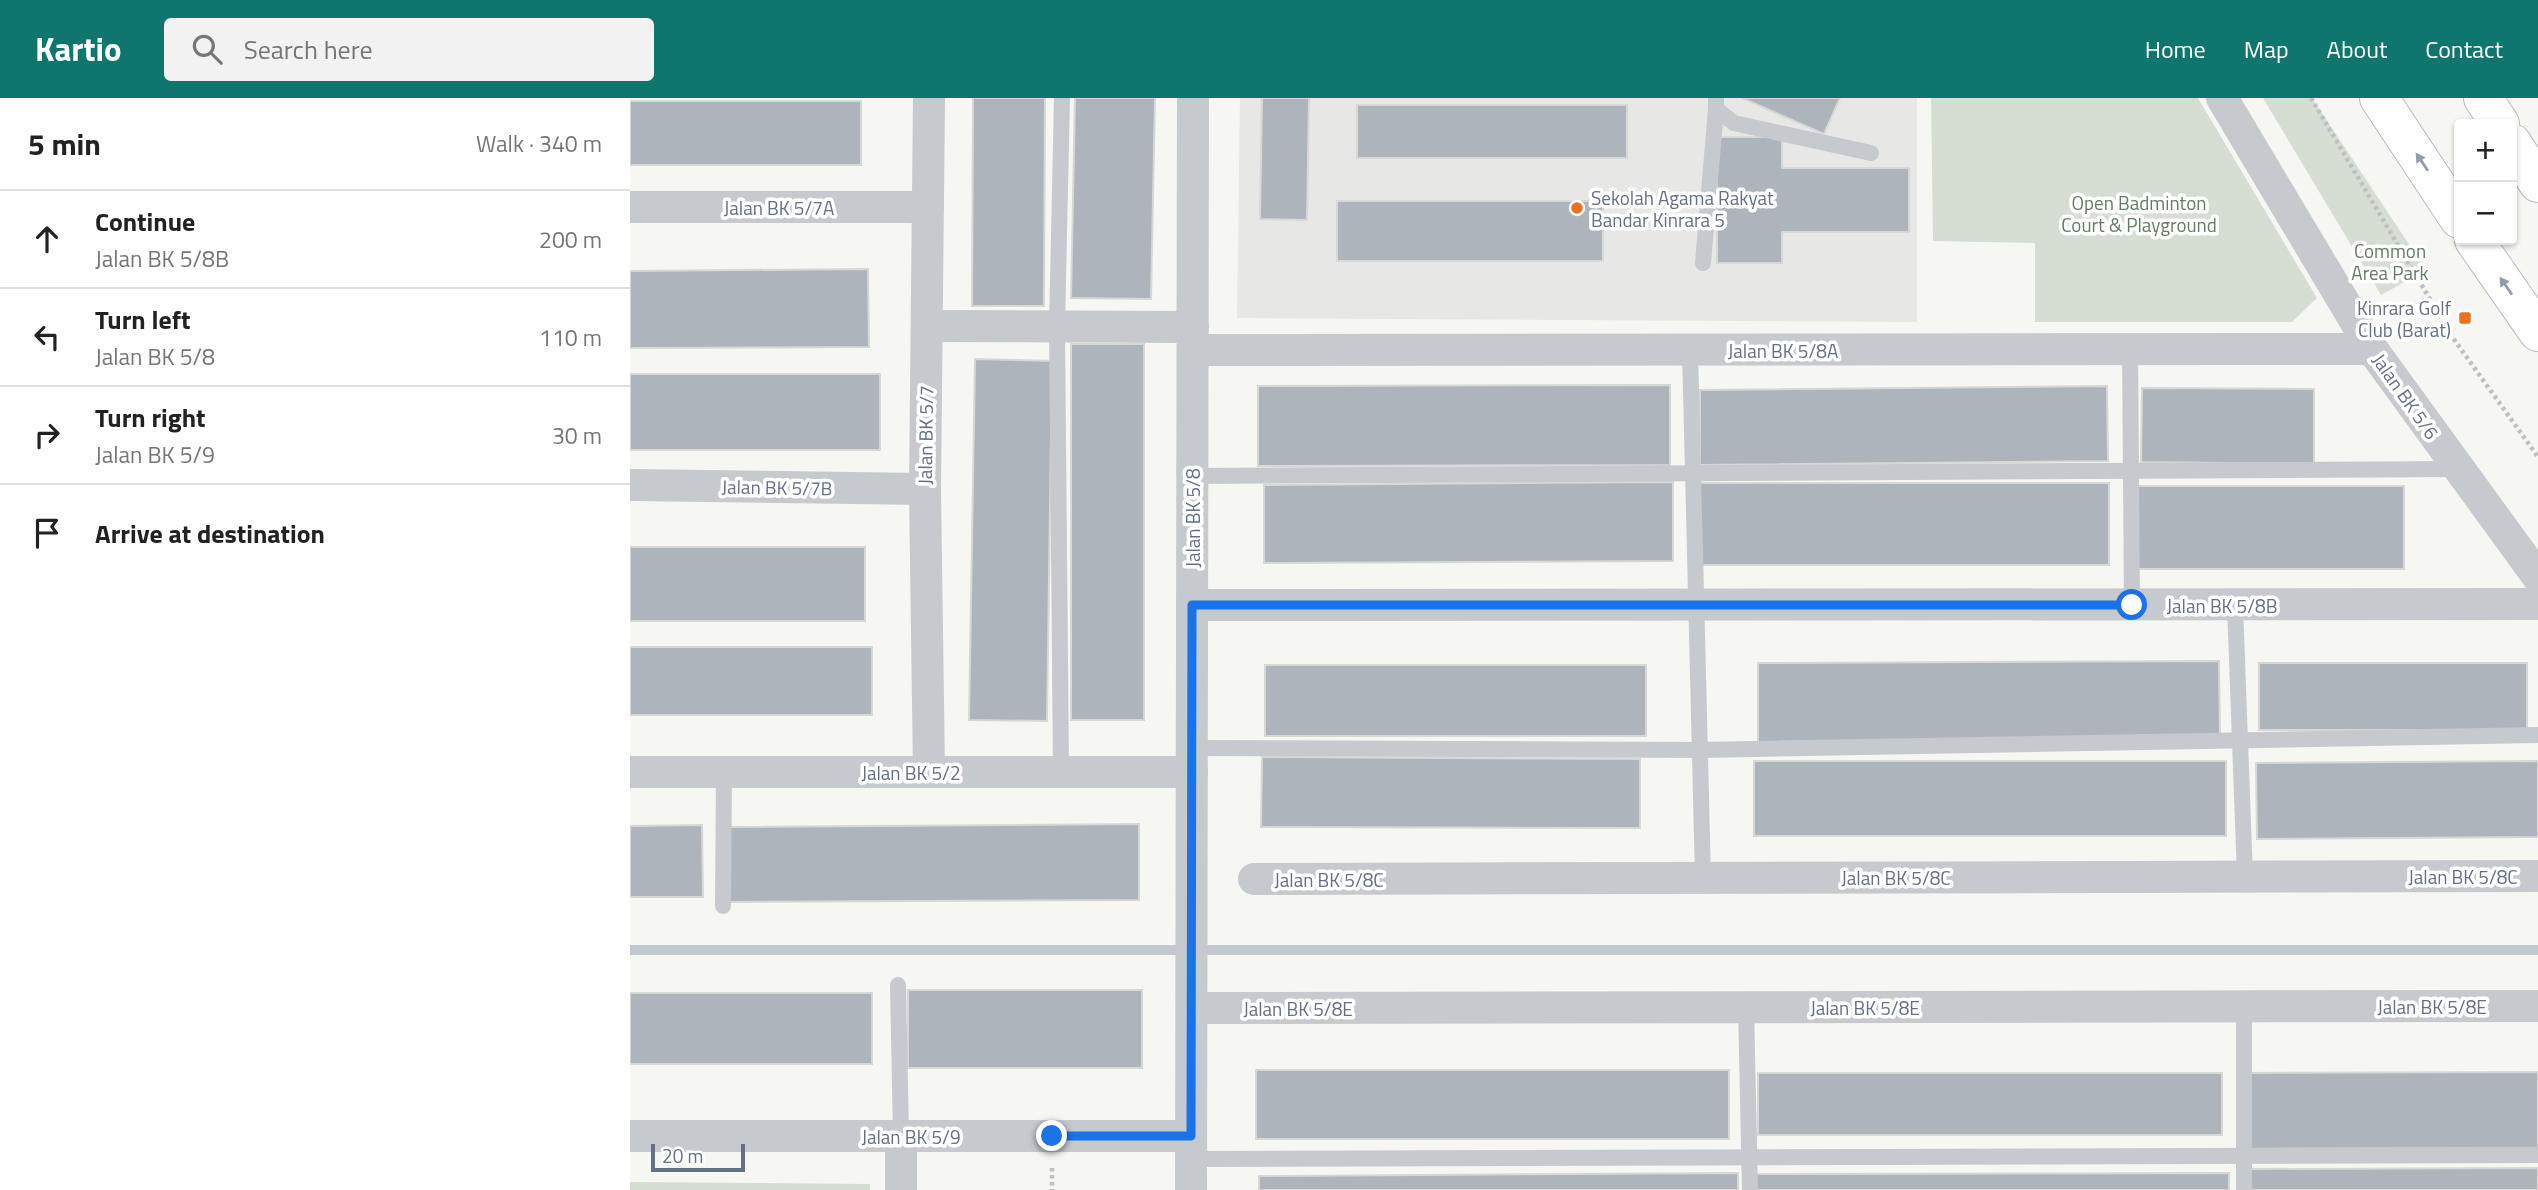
<!DOCTYPE html>
<html lang="en">
<head>
<meta charset="utf-8">
<style>
	:root { --surface:#fff; --page:#f2f2f2; --text:#222; --muted:#767676; --line:#e0e0e0; --accent:#0f766e }
	body { margin:0; font-family:"Titillium Web",sans-serif; background:var(--page); color:var(--text) }
	.controls { position:absolute; right:21px; top:21px; display:grid; overflow:hidden; border-radius:7px; box-shadow:0 2px 5px #0004 }
	.controls button { width:63px; height:63px; display:grid; place-items:center; padding:0; border:0; border-bottom:2px solid var(--line); background:var(--surface); color:var(--text); font:35px sans-serif }
	.scale { position:absolute; left:21px; bottom:18px; width:94px; box-sizing:border-box; padding-left:7px; border:4px solid #647185; border-top:0; font-size:19px; line-height:24px; white-space:nowrap; color:#647185; -webkit-text-stroke:5px #fff; paint-order:stroke }
	.stop { position:absolute; width:21px; height:21px; margin:-16px; border:5px solid #1a73e8; border-radius:50%; background:#fff }
	.stop.end { background:#1a73e8; border-color:#fff; box-shadow:0 2px 7px #0008 }
	.list { margin:0; padding:0; list-style:none }
	h2 { display:flex; justify-content:space-between; align-items:center; height:91px; margin:0; padding:0 28px; font-size:30px }
	h2 small { font-size:23px; font-weight:400; color:var(--muted) }
	.list li { display:grid; grid-template-columns:46px 1fr auto; gap:21px; align-items:center; box-sizing:border-box; height:98px; padding:0 28px; border-top:2px solid var(--line) }
	.list b { display:block; font-size:26px; white-space:nowrap }
	.list p { margin:0; font-size:23px; white-space:nowrap; color:var(--muted) }
	.list em { font-size:23px; font-style:normal; color:var(--muted) }
	.icon { flex:none; width:38px; height:38px; fill:none; stroke:currentColor; stroke-width:2; stroke-linecap:round; stroke-linejoin:round }
	.map { position:relative; flex:none; width:1908px; height:1092px; overflow:hidden }
	header { display:flex; align-items:center; gap:42px; box-sizing:border-box; height:98px; padding:0 35px; background:var(--accent); color:#fff }
	header strong { font-size:33px }
	nav { display:flex; gap:38px; margin-inline-start:auto; font-size:24px }
	.search { width:490px; height:63px; background:var(--page); display:flex; align-items:center; gap:18px; box-sizing:border-box; padding:0 24px; border-radius:7px; color:var(--muted); font-size:26px }
	main { display:flex }
	aside { flex:1; background:var(--surface) }
	.map>svg:first-child { display:block }
	.built { fill:#e7e7e6 }
	.green { fill:#d6ded4 }
	.lines { fill:none; stroke-linecap:round; stroke-linejoin:round }
	.stream { stroke:#c1c9cf; stroke-width:10 }
	.building { fill:#aeb4bb; stroke:#d7d8d6; stroke-width:2 }
	.secondary-casing { stroke:#b8bcc1; stroke-width:40 }
	.path { stroke:#bdbfc2; stroke-width:4.5; stroke-dasharray:3.5 3.5; stroke-linecap:butt }
	.lane { stroke:#c6c9cd; stroke-width:16 }
	.street { stroke:#c6c9cd; stroke-width:32 }
	.secondary { stroke:#fff; stroke-width:38 }
	.oneway { fill:#929caa }
	.route { stroke:#1a73e8; stroke-width:9 }
	.poi-dot { fill:#ea7120; stroke:#fff; stroke-width:2.5 }
	.labels { text-anchor:middle; dominant-baseline:central; stroke-width:7; stroke-linejoin:round; paint-order:stroke }
	.poi-label { font-size:19px; fill:#647185; stroke:#fff; text-anchor:start }
	.park-label { font-size:19px; fill:#647c63; stroke:#fff }
	.street-label { font-size:19px; fill:#647185; stroke:#fff }
</style>
</head>
<body>
<header>
<strong>Kartio</strong>
<div class="search"><svg class="icon" aria-label="search" viewBox="0 0 24 24"><circle cx="10" cy="10" r="6"/><path d="M15 15l6 6"/></svg>Search here</div>
<nav><a>Home</a><a>Map</a><a>About</a><a>Contact</a></nav>
</header>
<main>
<aside>
<h2>5 min<small>Walk · 340 m</small></h2>
<ul class="list">
<li><svg class="icon" aria-label="ahead" viewBox="0 0 24 24"><path d="M12 20V5M6 11l6-6 6 6"/></svg><div><b>Continue</b><p>Jalan BK 5/8B</p></div><em>200 m</em></li>
<li><svg class="icon" aria-label="left" viewBox="0 0 24 24"><path d="M17 20v-9H6M10 6l-5 5 5 5"/></svg><div><b>Turn left</b><p>Jalan BK 5/8</p></div><em>110 m</em></li>
<li><svg class="icon" aria-label="right" viewBox="0 0 24 24"><path d="M7 20v-9h11M14 6l5 5-5 5"/></svg><div><b>Turn right</b><p>Jalan BK 5/9</p></div><em>30 m</em></li>
<li><svg class="icon" aria-label="arrive" viewBox="0 0 24 24"><path d="M6 21V4h12l-3 4 3 4H6"/></svg><div><b>Arrive at destination</b></div></li>
</ul>
</aside>
<div class="map">
<svg width="1908" height="1092" viewBox="0 0 1908 1092">
	<rect width="100%" height="100%" fill="#f6f7f3"/>
	<polygon class="built" points="610,0 1287,0 1287,224 607,220"/>
	<g class="green">
		<polygon points="1301,0 1568,0 1687,200 1662,224 1405,224 1405,145 1303,143"/>
		<polygon points="1633,0 1682,0 1796,172 1751,197"/>
		<polygon points="0,1084 240,1086 240,1092 0,1092"/>
	</g>
	<g class="lines">
		<polyline class="stream" points="0,852 1908,852"/>
	</g>
	<g class="building">
		<polygon points="343,0 415,0 414,208 342,208"/>
		<polygon points="445,0 525,0 521,201 441,200"/>
		<polygon points="632,0 679,0 677,122 630,121"/>
		<polygon points="1112,0 1210,0 1194,36"/>
		<rect x="0" y="3" width="231" height="64"/>
		<rect x="727" y="7" width="270" height="53"/>
		<polygon points="1087,39 1152,39 1152,70 1279,70 1279,134 1152,134 1152,165 1087,165"/>
		<rect x="707" y="103" width="266" height="60"/>
		<polygon points="238,171 239,249 0,250 0,173"/>
		<rect x="441" y="246" width="73" height="376"/>
		<polygon points="345,261 422,263 417,623 339,622"/>
		<rect x="0" y="276" width="250" height="76"/>
		<polygon points="1040,287 1040,367 628,368 628,288"/>
		<polygon points="1477,288 1478,363 1070,367 1070,292"/>
		<polygon points="1512,290 1684,291 1684,366 1511,364"/>
		<polygon points="1043,384 1043,463 634,465 634,387"/>
		<rect x="1065" y="385" width="414" height="82"/>
		<rect x="1506" y="388" width="268" height="83"/>
		<rect x="0" y="449" width="235" height="74"/>
		<rect x="0" y="549" width="242" height="68"/>
		<polygon points="1589,563 1590,641 1128,644 1128,565"/>
		<rect x="1629" y="565" width="268" height="67"/>
		<rect x="635" y="567" width="381" height="71"/>
		<polygon points="632,659 1010,661 1010,730 631,729"/>
		<rect x="1124" y="663" width="472" height="75"/>
		<polygon points="1908,663 1908,739 1627,741 1626,665"/>
		<polygon points="509,726 509,802 100,804 99,729"/>
		<polygon points="72,727 73,799 0,799 0,728"/>
		<rect x="278" y="892" width="234" height="78"/>
		<rect x="0" y="895" width="242" height="71"/>
		<rect x="626" y="972" width="473" height="69"/>
		<polygon points="1908,974 1908,1050 1619,1051 1619,975"/>
		<rect x="1128" y="975" width="464" height="62"/>
		<polygon points="1908,1070 1908,1092 1621,1092 1621,1071"/>
		<polygon points="1108,1075 1108,1092 629,1092 629,1078"/>
		<polygon points="1599,1075 1599,1092 1125,1092 1125,1076"/>
	</g>
	<g class="lines">
		<defs>
			<g id="secondary">
				<polyline points="1749,0 1829,121"/>
				<polyline points="1853,0 1870,26"/>
				<polyline points="1882,45 1908,85"/>
				<polyline points="1844,142 1908,234"/>
			</g>
		</defs>
		<use href="#secondary" class="secondary-casing"/>
		<g class="path">
			<polyline points="1681,0 1823,240 1908,359"/>
			<polyline points="422,1070 422,1092"/>
		</g>
		<g class="lane">
			<polyline points="1086,0 1086,11 1104,25 1241,55"/>
			<polyline points="1073,165 1086,11"/>
			<polyline points="1060,252 1073,780"/>
			<polyline points="1500,252 1502,507"/>
			<polyline points="562,378 1828,371"/>
			<polyline points="1605,507 1615,779"/>
			<polyline points="562,650 1070,652 1908,637"/>
			<polyline points="431,674 427,229 432,0"/>
			<polyline points="93,808 94,674"/>
			<polyline points="268,887 271,1038"/>
			<polyline points="1614,908 1614,1092"/>
			<polyline points="1116,909 1120,1092"/>
			<polyline points="561,1061 1908,1057"/>
		</g>
		<g class="street">
			<polyline points="299,0 295,391 299,674"/>
			<polyline points="1592,0 1742,251 1908,479"/>
			<polyline points="0,109 298,109"/>
			<polyline points="297,228 563,229"/>
			<polyline points="563,252 1742,251"/>
			<polyline points="0,387 295,391"/>
			<polyline points="562,507 1908,506"/>
			<polyline points="0,674 562,674"/>
			<polyline points="624,781 1908,778"/>
			<polyline points="562,910 1908,908"/>
			<polyline points="0,1038 561,1038"/>
			<polyline points="271,1038 271,1092"/>
			<polyline points="561,1092 563,0"/>
		</g>
		<use href="#secondary" class="secondary"/>
	</g>
	<defs><path id="oneway-solid" d="M-6-.8H1V-3.2L6.5 0L1 3.2V.8H-6Z" transform="scale(1.75)"/></defs>
	<g class="oneway">
		<use href="#oneway-solid" transform="translate(1792 64) rotate(-124)"/>
		<use href="#oneway-solid" transform="translate(1876 188) rotate(-125)"/>
	</g>
	<g class="lines">
		<polyline class="route" points="422,1038 561,1038 562,507 1502,507"/>
	</g>
	<g class="poi-dot">
		<circle cx="947" cy="110" r="7"/>
		<rect x="1828" y="213" width="14" height="14" rx="3.5"/>
	</g>
	<g class="labels">
		<g class="poi-label">
			<text x="961" y="99">Sekolah Agama Rakyat<tspan x="961" dy="22">Bandar Kinrara 5</tspan></text>
			<text x="1821" y="209" text-anchor="end">Kinrara Golf<tspan x="1821" dy="22">Club (Barat)</tspan></text>
		</g>
		<g class="park-label">
			<text x="1509" y="104">Open Badminton<tspan x="1509" dy="22">Court &amp; Playground</tspan></text>
			<text x="1760" y="152">Common<tspan x="1760" dy="22">Area Park</tspan></text>
		</g>
		<g class="street-label">
			<text x="149" y="109">Jalan BK 5/7A</text>
			<text x="1153" y="252">Jalan BK 5/8A</text>
			<text transform="translate(1776 298) rotate(55)">Jalan BK 5/6</text>
			<text transform="translate(295 337) rotate(-89)">Jalan BK 5/7</text>
			<text transform="translate(147 389) rotate(1)">Jalan BK 5/7B</text>
			<text transform="translate(562 420) rotate(-90)">Jalan BK 5/8</text>
			<text x="1592" y="507">Jalan BK 5/8B</text>
			<text x="281" y="674">Jalan BK 5/2</text>
			<text x="1833" y="778">Jalan BK 5/8C</text>
			<text x="1266" y="779">Jalan BK 5/8C</text>
			<text x="699" y="781">Jalan BK 5/8C</text>
			<text x="1802" y="908">Jalan BK 5/8E</text>
			<text x="1235" y="909">Jalan BK 5/8E</text>
			<text x="668" y="910">Jalan BK 5/8E</text>
			<text x="281" y="1038">Jalan BK 5/9</text>
		</g>
	</g>
</svg>
<div class="controls">
<button>+</button>
<button>−</button>
</div>
<div class="scale">20 m</div>
<div class="stop" style="left:1502px;top:507px"></div>
<div class="stop end" style="left:422px;top:1038px"></div>
</div>
</main>
</body>
</html>
